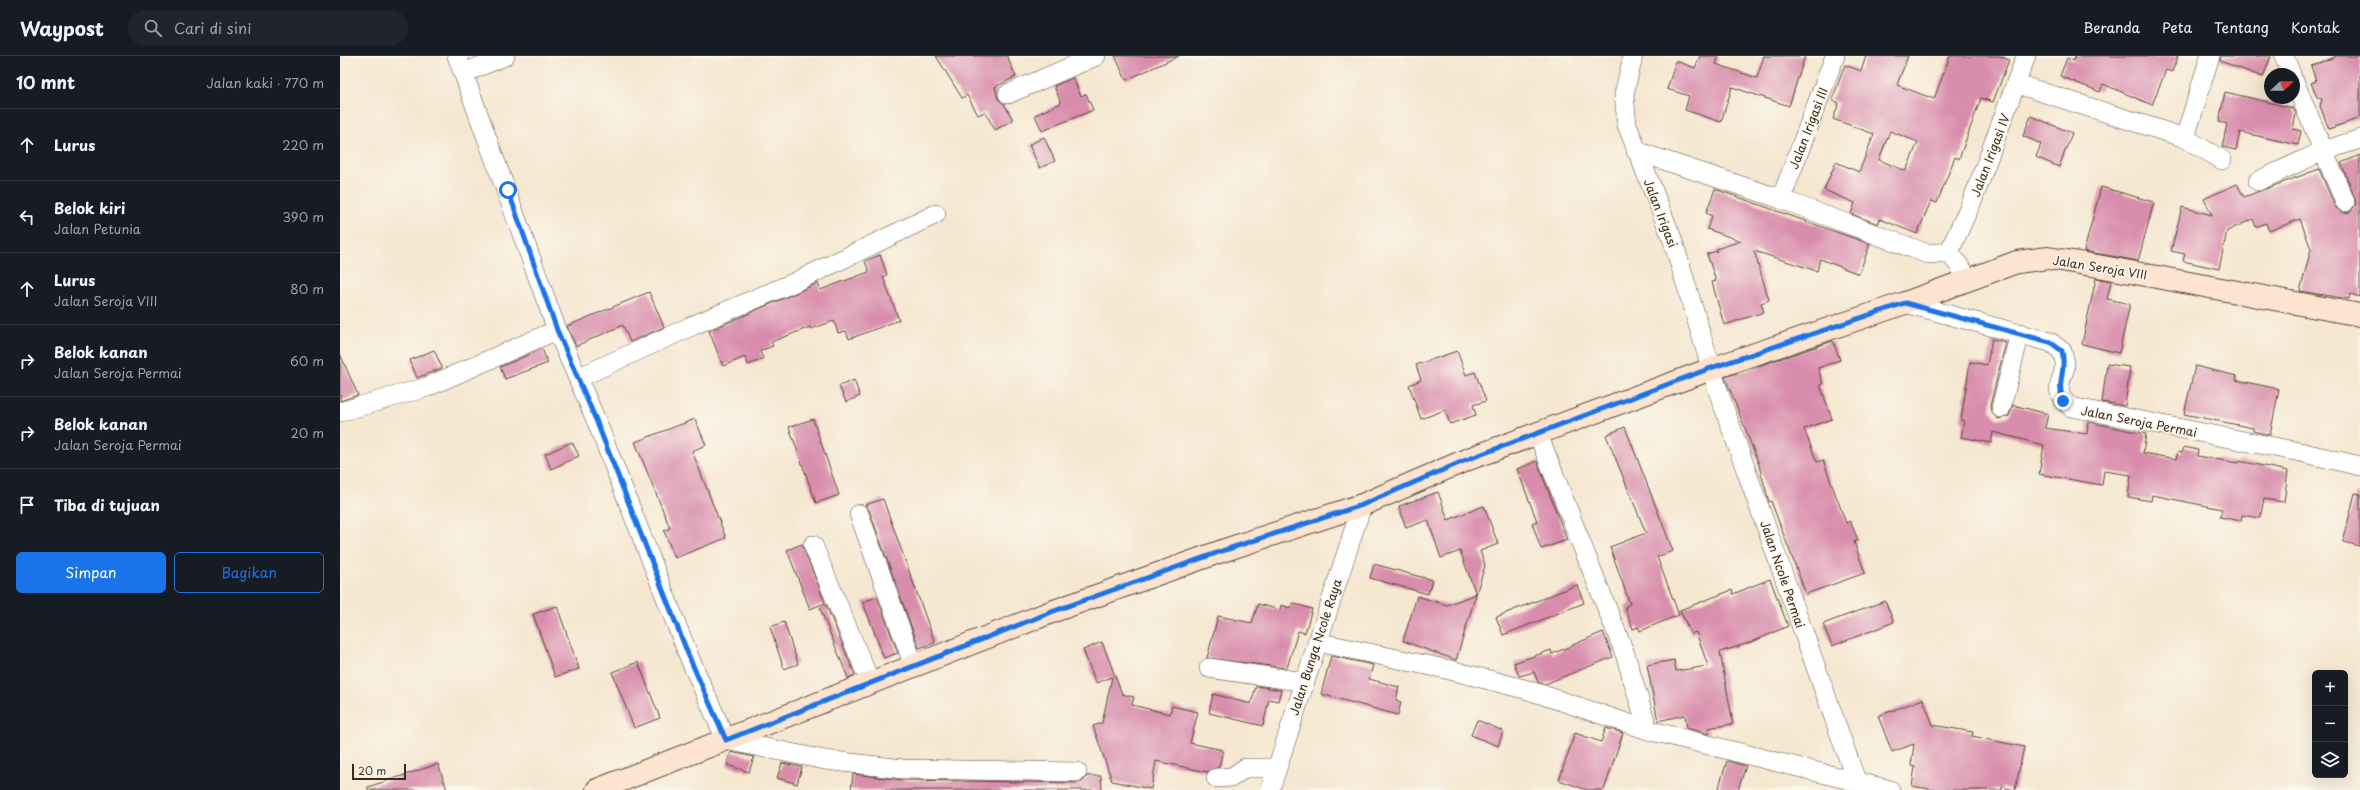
<!DOCTYPE html>
<html lang="id">
<head>
<meta charset="utf-8">
<style>
	:root { --surface:#171b24; --page:#20242c; --text:#f1f3f6; --muted:#9ea1a6; --line:#363941; --accent:#1a73e8 }
	body { margin:0; font-family:"Playpen Sans",sans-serif; background:var(--page); color:var(--text) }
	.controls { position:absolute; right:12px; bottom:12px; display:grid; overflow:hidden; border-radius:6px; box-shadow:0 4px 16px #0002 }
	.controls button { width:36px; height:36px; display:grid; place-items:center; padding:0; border:0; border-bottom:1px solid var(--line); background:var(--surface); color:var(--text); font:20px sans-serif }
	.compass { position:absolute; left:1924px; top:12px; width:36px; height:36px; border-radius:50%; background:var(--surface); box-shadow:0 4px 16px #0002; rotate:68deg }
	.scale { position:absolute; left:12px; bottom:10px; width:54px; box-sizing:border-box; padding-left:4px; border:2px solid #3b2a1e; border-top:0; font-size:11px; line-height:14px; white-space:nowrap; color:#3b2a1e; -webkit-text-stroke:3px #fbf7ec; paint-order:stroke }
	.stop { position:absolute; width:12px; height:12px; margin:-9px; border:3px solid #1a73e8; border-radius:50%; background:#fff }
	.stop.end { background:#1a73e8; border-color:#fff; box-shadow:0 1px 4px #0008 }
	.list { margin:0; padding:0; list-style:none }
	h2 { display:flex; justify-content:space-between; align-items:center; height:52px; margin:0; padding:0 16px; font-size:17px }
	h2 small { font-size:13px; font-weight:400; color:var(--muted) }
	.list li { display:grid; grid-template-columns:26px 1fr auto; gap:12px; align-items:center; box-sizing:border-box; height:72px; padding:0 16px; border-top:1px solid var(--line) }
	.list b { display:block; font-size:15px; white-space:nowrap }
	.list p { margin:0; font-size:13px; white-space:nowrap; color:var(--muted) }
	.list em { font-size:13px; font-style:normal; color:var(--muted) }
	.actions { display:flex; gap:8px; padding:12px 16px }
	.actions a { flex:1; padding:9px 0; border:1px solid var(--accent); border-radius:6px; text-align:center; font-size:14px; color:var(--accent) }
	.actions .main { background:var(--accent); color:#fff }
	.icon { flex:none; width:22px; height:22px; fill:none; stroke:currentColor; stroke-width:2; stroke-linecap:round; stroke-linejoin:round }
	.map { position:relative; flex:none; width:2020px; height:734px; overflow:hidden }
	header { display:flex; align-items:center; gap:24px; box-sizing:border-box; height:56px; padding:0 20px; background:var(--surface); border-bottom:1px solid var(--line) }
	header strong { font-size:19px }
	nav { display:flex; gap:22px; margin-inline-start:auto; font-size:14px }
	.search { width:280px; height:36px; background:var(--page); display:flex; align-items:center; gap:10px; box-sizing:border-box; padding:0 14px; border-radius:22px; color:var(--muted); font-size:15px }
	main { display:flex }
	aside { flex:1; background:var(--surface) }
	.map>svg:first-child { display:block }
	.building { fill:#d88dac; fill-rule:evenodd }
	.lines { fill:none; stroke-linecap:round; stroke-linejoin:round }
	.street-casing { stroke:#574639; stroke-width:20 }
	.secondary-casing { stroke:#574639; stroke-width:24 }
	.street { stroke:#fff; stroke-width:19 }
	.secondary { stroke:#fde4d1; stroke-width:22 }
	.route { stroke:#1a73e8; stroke-width:5 }
	.labels { text-anchor:middle; dominant-baseline:central; stroke-width:3; stroke-linejoin:round; paint-order:stroke }
	.street-label { font-size:12px; fill:#3b2a1e; stroke:#fbf7ec }
</style>
</head>
<body>
<header>
<strong>Waypost</strong>
<div class="search"><svg class="icon" aria-label="search" viewBox="0 0 24 24"><circle cx="10" cy="10" r="6"/><path d="M15 15l6 6"/></svg>Cari di sini</div>
<nav><a>Beranda</a><a>Peta</a><a>Tentang</a><a>Kontak</a></nav>
</header>
<main>
<aside>
<h2>10 mnt<small>Jalan kaki · 770 m</small></h2>
<ul class="list">
<li><svg class="icon" aria-label="ahead" viewBox="0 0 24 24"><path d="M12 20V5M6 11l6-6 6 6"/></svg><div><b>Lurus</b></div><em>220 m</em></li>
<li><svg class="icon" aria-label="left" viewBox="0 0 24 24"><path d="M17 20v-9H6M10 6l-5 5 5 5"/></svg><div><b>Belok kiri</b><p>Jalan Petunia</p></div><em>390 m</em></li>
<li><svg class="icon" aria-label="ahead" viewBox="0 0 24 24"><path d="M12 20V5M6 11l6-6 6 6"/></svg><div><b>Lurus</b><p>Jalan Seroja VIII</p></div><em>80 m</em></li>
<li><svg class="icon" aria-label="right" viewBox="0 0 24 24"><path d="M7 20v-9h11M14 6l5 5-5 5"/></svg><div><b>Belok kanan</b><p>Jalan Seroja Permai</p></div><em>60 m</em></li>
<li><svg class="icon" aria-label="right" viewBox="0 0 24 24"><path d="M7 20v-9h11M14 6l5 5-5 5"/></svg><div><b>Belok kanan</b><p>Jalan Seroja Permai</p></div><em>20 m</em></li>
<li><svg class="icon" aria-label="arrive" viewBox="0 0 24 24"><path d="M6 21V4h12l-3 4 3 4H6"/></svg><div><b>Tiba di tujuan</b></div></li>
</ul>
<div class="actions"><a class="main">Simpan</a><a>Bagikan</a></div>
</aside>
<div class="map">
<svg width="2020" height="734" viewBox="0 0 2020 734">
	<rect width="100%" height="100%" fill="#fbf7ec"/>
	<filter id="ink" filterUnits="userSpaceOnUse"><feTurbulence type="fractalNoise" baseFrequency=".025" numOctaves="2"/><feDisplacementMap in="SourceGraphic" scale="8" xChannelSelector="R" yChannelSelector="G"/><feConvolveMatrix kernelMatrix="1 2 1 2 8 2 1 2 1" color-interpolation-filters="sRGB"/></filter>
	<filter id="wash" filterUnits="userSpaceOnUse"><feTurbulence type="fractalNoise" baseFrequency=".012" numOctaves="4" result="noise"/><feDisplacementMap in="SourceGraphic" scale="16" xChannelSelector="R" yChannelSelector="G"/><feGaussianBlur stdDeviation="0.9" result="paint"/><feColorMatrix in="noise" values="0 0 0 0 0 0 0 0 0 0 0 0 0 0 0 0 0 1.4 0 .05"/><feComposite in="paint" operator="in"/></filter>
	<g filter="url(#wash)">
		<rect width="100%" height="100%" fill="#f5e7d0"/>
		<g id="blocks">
			<g class="building">
				<polygon points="596,0 667,0 676,21 655,31 658,43 664,48 673,64 655,74 645,56 638,59 627,39 622,42"/>
				<polygon points="775,0 839,0 786,24"/>
				<polygon points="1360,0 1379,0 1376,8 1417,22 1424,0 1465,0 1449,50 1392,31 1381,66 1345,54 1349,40 1327,33 1336,5 1355,12"/>
				<path d="M1526 0H1568L1557 29 1594 43 1610 0H1660L1669 4 1653 46 1641 42 1619 103 1615 101 1597 147 1591 145 1577 178 1540 163 1538 168 1511 158 1515 147 1484 134 1496 106 1519 116 1534 78 1493 63 1499 47 1492 44 1505 9 1521 15ZM1550 75 1578 86 1566 115 1539 104Z"/>
				<polygon points="1735,0 1838,0 1832,16 1826,14 1812,49 1763,28 1760,36 1720,20 1727,2 1734,5"/>
				<polygon points="1881,0 1931,0 1923,21 1880,5"/>
				<polygon points="1997,0 2020,0 2020,62 1989,73 1980,50 1982,43 1977,41 1971,27 1976,25 1971,10"/>
				<polygon points="733,22 741,40 746,38 753,54 702,75 695,59 721,47 714,30"/>
				<polygon points="1885,36 1953,52 1956,58 1953,73 1961,75 1958,89 1900,76 1896,94 1882,91 1887,68 1879,66"/>
				<polygon points="1691,60 1732,77 1719,111 1696,101 1701,88 1683,80"/>
				<polygon points="704,81 715,105 700,112 689,89"/>
				<polygon points="2020,99 2020,241 2010,238 2009,243 1960,235 1971,193 1960,163 1929,175 1926,167 1916,171 1913,163 1887,175 1879,213 1843,205 1845,198 1831,195 1842,151 1872,159 1864,143 1897,128 1904,141 1979,113 1995,151 2003,157 2010,156 2016,148 2015,142 2001,107"/>
				<polygon points="1761,131 1814,146 1798,205 1744,195"/>
				<polygon points="1375,133 1530,188 1519,218 1480,203 1477,215 1414,195 1429,244 1421,247 1424,256 1384,269 1372,226 1376,225 1367,198 1377,195 1376,193 1401,185 1367,173 1372,160 1366,157"/>
				<polygon points="540,199 547,219 543,221 559,264 509,283 506,275 498,277 494,265 471,273 470,271 431,286 433,290 420,295 423,303 408,309 405,301 383,310 369,275 478,227 480,234 529,216 525,205"/>
				<polygon points="1756,222 1771,225 1767,243 1790,248 1779,297 1742,288"/>
				<polygon points="309,236 324,271 290,286 283,269 236,290 227,270"/>
				<polygon points="1652,283 1666,286 1650,350 1651,355 1658,363 1669,360 1673,349 1708,358 1705,372 1747,378 1748,366 1806,378 1803,397 1836,403 1838,396 1842,397 1844,391 1858,394 1857,400 1898,407 1899,405 1948,415 1944,446 1924,443 1920,462 1902,459 1901,465 1880,461 1882,453 1812,439 1811,445 1788,441 1791,419 1764,415 1762,429 1699,418 1704,389 1653,376 1651,387 1621,381 1624,365 1621,364 1630,306 1647,309"/>
				<polygon points="1493,285 1500,304 1478,312 1483,328 1480,329 1492,363 1464,373 1477,406 1483,404 1506,467 1510,465 1518,484 1514,486 1525,517 1466,538 1431,445 1429,446 1418,406 1385,321"/>
				<polygon points="202,293 208,307 165,323 160,311"/>
				<polygon points="94,294 102,312 77,322 70,304"/>
				<polygon points="1117,295 1126,319 1135,316 1146,345 1133,349 1136,359 1110,368 1105,354 1081,363 1069,329 1081,324 1076,309"/>
				<polygon points="0,298 18,339 0,345"/>
				<polygon points="1767,308 1790,311 1785,350 1762,346"/>
				<polygon points="1855,310 1897,320 1896,324 1939,333 1930,379 1913,375 1913,372 1844,358"/>
				<polygon points="514,324 520,340 506,346 499,330"/>
				<polygon points="355,363 366,389 352,395 386,482 335,502 324,475 330,472 295,386"/>
				<polygon points="473,363 499,439 476,447 449,371"/>
				<polygon points="1285,371 1333,495 1317,501 1339,559 1300,575 1298,571 1293,573 1285,551 1290,548 1270,491 1306,477 1266,379"/>
				<polygon points="232,386 239,400 211,413 205,398"/>
				<polygon points="1197,405 1227,484 1201,493 1192,467 1197,465 1177,413"/>
				<polygon points="1098,436 1108,464 1144,450 1158,488 1140,495 1145,509 1116,604 1063,585 1077,540 1107,549 1136,538 1120,495 1101,502 1088,464 1066,472 1059,450"/>
				<polygon points="2015,437 2020,438 2020,490 2003,486"/>
				<polygon points="543,443 595,587 579,592 529,454 525,449"/>
				<polygon points="462,488 485,547 470,553 447,494"/>
				<polygon points="1034,508 1092,524 1088,538 1030,522"/>
				<polygon points="1430,523 1448,570 1412,586 1380,596 1393,668 1368,672 1369,678 1347,672 1345,659 1318,665 1307,609 1334,604 1336,615 1368,610 1356,576 1351,578 1340,554 1392,534 1393,538"/>
				<polygon points="1237,529 1244,547 1163,579 1156,561"/>
				<polygon points="537,541 558,597 544,602 523,546"/>
				<polygon points="1545,545 1554,566 1492,590 1483,568"/>
				<polygon points="952,547 972,553 965,577 958,575 947,612 867,602 878,560 912,567 918,548 940,554 941,549 950,552"/>
				<polygon points="486,549 515,619 508,622 480,552"/>
				<polygon points="217,550 239,613 215,621 193,558"/>
				<polygon points="444,566 458,608 444,613 430,571"/>
				<polygon points="1263,576 1273,601 1205,628 1198,626 1194,616 1179,620 1174,607 1211,594 1212,598"/>
				<polygon points="762,586 782,638 794,641 792,649 830,658 832,650 858,656 850,687 883,694 879,711 867,716 816,705 811,733 772,725 753,670 762,667 772,621 756,627 743,594"/>
				<polygon points="991,600 1033,609 1029,623 1059,631 1056,644 1061,646 1058,659 981,638"/>
				<polygon points="298,606 320,662 294,672 272,616"/>
				<polygon points="916,630 941,634 938,645 929,643 923,670 869,657 873,638 911,648"/>
				<polygon points="1583,643 1593,669 1633,676 1632,680 1684,691 1675,734 1662,731 1662,734 1595,734 1572,730 1575,711 1571,710 1574,688 1552,696 1538,660"/>
				<polygon points="1137,664 1163,675 1158,690 1131,679"/>
				<polygon points="1266,672 1283,677 1264,734 1247,734 1219,724 1235,677 1261,686"/>
				<polygon points="391,696 414,701 409,716 387,709"/>
				<polygon points="1387,705 1406,710 1398,734 1378,734"/>
				<polygon points="442,707 462,711 457,728 437,722"/>
				<polygon points="98,708 107,734 28,734 28,731"/>
				<polygon points="513,718 563,724 737,727 743,725 747,720 761,720 762,734 511,734"/>
			</g>
		</g>
	</g>
	<g filter="url(#ink)">
		<use href="#blocks" fill-opacity="0" stroke="#574639" stroke-width="1"/>
		<g class="lines">
			<defs>
				<g id="street">
					<polyline points="117,0 217,274 256,364 350,603 386,684 485,704 563,713 737,716"/>
					<polyline points="1293,0 1284,38 1287,69 1333,185 1378,335 1516,724"/>
					<polyline points="1944,0 1951,18"/>
					<polyline points="124,17 165,0"/>
					<polyline points="1954,25 2005,146"/>
					<polyline points="1677,28 1845,82 1870,0"/>
					<polyline points="668,38 756,0"/>
					<polyline points="1845,82 1882,104"/>
					<polyline points="1296,95 1441,143 1588,198 1609,196"/>
					<polyline points="1918,125 1983,95 2020,83"/>
					<polyline points="1441,143 1495,0"/>
					<polyline points="1609,196 1633,143 1686,0"/>
					<polyline points="1609,196 1629,223"/>
					<path d="M1565 247 1710 286 1722 295C1723 300 1726 306 1725 311 1720 328 1713 338 1731 351L1960 396 2020 410"/>
					<polyline points="238,322 354,269 453,227 596,158"/>
					<polyline points="1661,352 1680,277"/>
					<polyline points="0,356 87,331 217,274"/>
					<polyline points="1198,378 1285,598 1308,674"/>
					<polyline points="519,458 574,610"/>
					<polyline points="473,489 530,626"/>
					<polyline points="977,586 1110,614 1188,634 1308,674 1550,734"/>
					<polyline points="869,612 964,626"/>
					<polyline points="876,722 892,721 905,712 936,712"/>
					<polyline points="930,734 1022,449"/>
				</g>
				<polyline id="secondary" points="257,734 714,555 882,495 1022,449 1126,404 1371,313 1565,247 1677,206 1708,202 1758,210 2020,259"/>
			</defs>
			<use href="#street" class="street-casing"/>
			<use href="#secondary" class="secondary-casing"/>
			<use href="#street" class="street"/>
			<use href="#secondary" class="secondary"/>
		</g>
	</g>
	<g class="lines" filter="url(#ink)">
		<path class="route" d="M168 134 217 274 256 364 350 603 386 684 714 555 882 495 1022 449 1126 404 1371 312 1565 247 1710 286 1722 295C1727 316 1716 324 1723 345"/>
	</g>
	<g class="labels">
		<g class="street-label">
			<text transform="translate(1468 72) rotate(-69)">Jalan Irigasi III</text>
			<text transform="translate(1650 99) rotate(-69)">Jalan Irigasi IV</text>
			<text transform="translate(1321 157) rotate(69)">Jalan Irigasi</text>
			<text transform="translate(1760 211) rotate(9)">Jalan Seroja VIII</text>
			<text transform="translate(1799 365) rotate(11)">Jalan Seroja Permai</text>
			<text transform="translate(1443 518) rotate(71)">Jalan Ncole Permai</text>
			<text transform="translate(975 591) rotate(-72)">Jalan Bunga Ncole Raya</text>
		</g>
	</g>
</svg>
<div class="controls">
<button>+</button>
<button>−</button>
<button><svg class="icon" aria-label="layers" viewBox="0 0 24 24"><path d="M12 4l9 5-9 5-9-5zM3 14l9 5 9-5"/></svg></button>
</div>
<svg class="compass" viewBox="-18 -18 36 36"><path d="M0-13l5 13h-10z" fill="#e53935"/><path d="M0 13l5-13h-10z" fill="#9ea1a6"/></svg>
<div class="scale">20 m</div>
<div class="stop" style="left:168px;top:134px"></div>
<div class="stop end" style="left:1723px;top:345px"></div>
</div>
</main>
</body>
</html>
